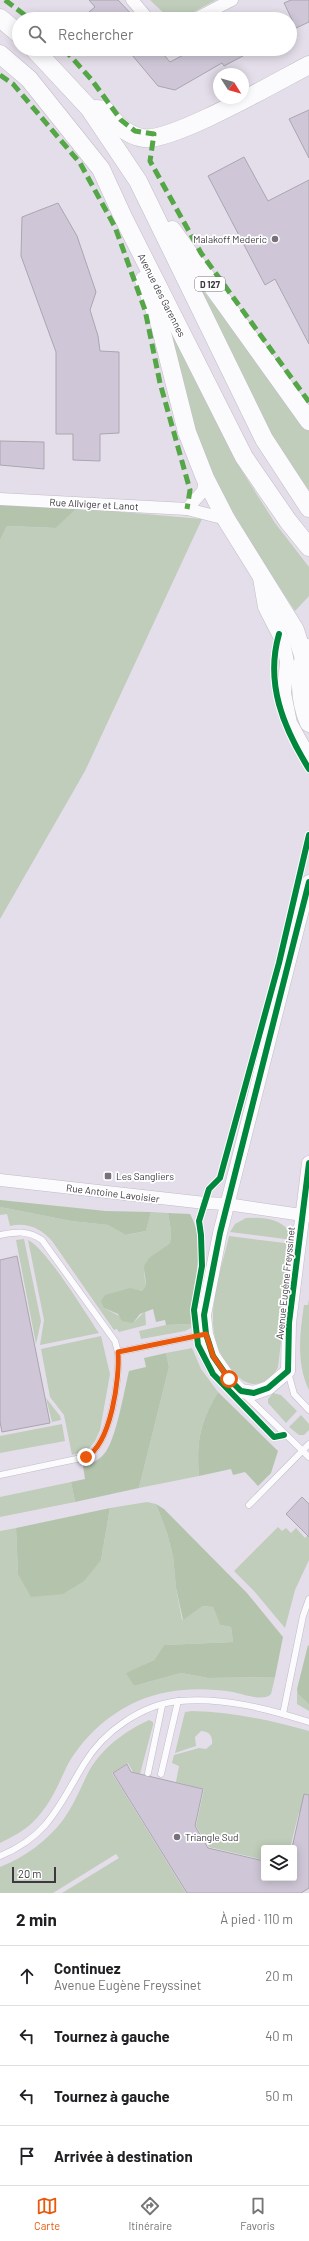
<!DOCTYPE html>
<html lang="fr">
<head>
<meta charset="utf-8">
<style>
	:root { --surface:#fff; --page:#f2f2f2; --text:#202124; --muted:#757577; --line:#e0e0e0; --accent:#ea580c }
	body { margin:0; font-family:Barlow,sans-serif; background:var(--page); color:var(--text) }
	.controls { position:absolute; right:12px; bottom:12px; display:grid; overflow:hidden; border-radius:4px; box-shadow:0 2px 10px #0003 }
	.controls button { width:36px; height:36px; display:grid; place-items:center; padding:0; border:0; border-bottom:1px solid var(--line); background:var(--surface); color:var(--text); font:20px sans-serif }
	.compass { position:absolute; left:213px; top:68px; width:36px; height:36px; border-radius:50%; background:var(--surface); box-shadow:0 2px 10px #0003; rotate:127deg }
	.scale { position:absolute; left:12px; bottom:10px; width:44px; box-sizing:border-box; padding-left:4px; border:2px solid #3c3740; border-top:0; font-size:11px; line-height:14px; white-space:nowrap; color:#3c3740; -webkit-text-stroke:3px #fff; paint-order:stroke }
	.stop { position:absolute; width:12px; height:12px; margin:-9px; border:3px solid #ea580c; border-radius:50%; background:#fff }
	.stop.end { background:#ea580c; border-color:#fff; box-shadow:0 1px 4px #0008 }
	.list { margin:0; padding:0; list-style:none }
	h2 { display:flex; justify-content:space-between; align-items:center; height:52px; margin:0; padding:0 16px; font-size:17px }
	h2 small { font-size:13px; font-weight:400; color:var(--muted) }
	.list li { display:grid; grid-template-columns:26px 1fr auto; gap:12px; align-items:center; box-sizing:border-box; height:60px; padding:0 16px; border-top:1px solid var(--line) }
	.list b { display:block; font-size:15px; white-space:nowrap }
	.list p { margin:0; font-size:13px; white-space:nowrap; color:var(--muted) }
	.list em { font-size:13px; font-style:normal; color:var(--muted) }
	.icon { flex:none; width:22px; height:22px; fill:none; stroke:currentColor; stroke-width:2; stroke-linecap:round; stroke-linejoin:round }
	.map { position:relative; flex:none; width:309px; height:1893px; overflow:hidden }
	.search { position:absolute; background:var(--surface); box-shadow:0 2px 10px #0003; left:12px; right:12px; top:12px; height:44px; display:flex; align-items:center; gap:10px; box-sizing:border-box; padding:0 14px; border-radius:22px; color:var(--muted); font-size:15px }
	.sheet { height:292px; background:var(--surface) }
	nav { display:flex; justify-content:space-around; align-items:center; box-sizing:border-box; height:56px; border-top:1px solid var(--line); background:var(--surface); font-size:11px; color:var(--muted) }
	nav a { display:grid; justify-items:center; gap:2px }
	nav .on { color:var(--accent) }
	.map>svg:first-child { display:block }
	.green { fill:#bfcdba }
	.forest { fill:#b4c4ac }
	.building { fill:#cfc7d7; stroke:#aaa5af }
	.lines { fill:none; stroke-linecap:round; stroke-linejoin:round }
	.service-casing { stroke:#c1bcc5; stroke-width:7 }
	.minor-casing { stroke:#c1bcc5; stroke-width:13 }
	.tertiary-casing { stroke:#c1bcc5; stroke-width:15 }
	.primary-casing { stroke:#c1bcc5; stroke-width:19 }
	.service { stroke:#fbfafc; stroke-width:6 }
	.minor { stroke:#fbfafc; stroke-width:12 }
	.tertiary { stroke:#fbfafc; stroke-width:14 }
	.primary { stroke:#fbfafc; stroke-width:18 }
	.quiet { stroke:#54a646; stroke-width:5; stroke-dasharray:10 5; stroke-linecap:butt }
	.cycleway-casing { stroke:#fff; stroke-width:8 }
	.cycleway { stroke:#00873e; stroke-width:6 }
	.route { stroke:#ea580c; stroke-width:5 }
	.poi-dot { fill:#77717c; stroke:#fff; stroke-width:1.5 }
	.labels { text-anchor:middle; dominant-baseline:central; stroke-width:3.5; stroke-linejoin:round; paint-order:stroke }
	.shield { fill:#fff; stroke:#767379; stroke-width:1 }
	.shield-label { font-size:9px; font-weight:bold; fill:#3c3740 }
	.poi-label { font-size:10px; fill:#3c3740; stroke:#fff; text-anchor:start }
	.street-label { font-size:10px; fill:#3c3740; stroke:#fff }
</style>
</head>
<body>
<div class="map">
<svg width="309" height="1893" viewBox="0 0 309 1893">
	<rect width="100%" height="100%" fill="#e4deea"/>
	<g class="green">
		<polygon points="150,0 216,0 182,18 170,19"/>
		<polygon points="200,287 248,347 309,431 309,490 275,442 224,341"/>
		<path d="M171 332 242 471 275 523 309 567V596L295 611C253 547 210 483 187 409 179 384 176 357 171 332Z"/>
		<polygon points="77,508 202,519 85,771 0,919 0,540 7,526 56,528"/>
		<path d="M0 1207 71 1221 108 1225 127 1235 146 1231 151 1212 168 1213 171 1231 170 1243C153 1255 140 1263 146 1285L142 1291C121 1286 117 1293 104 1308L133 1323 145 1311 146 1325 119 1332 117 1329 114 1330 52 1241C41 1229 28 1222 10 1226L7 1214 0 1215Z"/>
		<path d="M246 1218C265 1217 287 1219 293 1240L230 1232 235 1224Z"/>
		<path d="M229 1236 293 1244 278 1367C274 1376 265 1383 255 1384 245 1384 238 1377 232 1370 197 1332 219 1280 229 1236Z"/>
		<polygon points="24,1239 41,1321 36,1344 16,1240"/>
		<path d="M28 1240C46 1248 86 1314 99 1333L40 1345 44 1320Z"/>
		<path d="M309 1299V1390C296 1363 300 1333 304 1305H308Z"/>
		<polygon points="191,1324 191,1328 185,1331 141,1339 139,1331 166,1325"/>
		<polygon points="101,1336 110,1374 100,1430 95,1441 88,1450 72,1455 64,1415 50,1397 41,1349"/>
		<path d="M192 1348 201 1369 218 1392C200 1422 196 1442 199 1476L139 1488 169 1367 166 1353Z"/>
		<polygon points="273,1393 281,1395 297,1411 286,1423 268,1403 268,1399"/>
		<polygon points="46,1398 60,1416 61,1420 52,1422"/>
		<polygon points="301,1415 309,1424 309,1430 304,1435 299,1435 289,1427"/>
		<polygon points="62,1424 65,1441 0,1453 0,1436"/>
		<polygon points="71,1482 75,1502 0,1517 0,1497"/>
		<path d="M147 1502 156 1504 167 1533 173 1556 176 1588 182 1620 203 1606 213 1607 220 1625 231 1627 233 1642 164 1645 154 1660 127 1673 134 1686 181 1673 208 1678 275 1677 271 1694C264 1702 243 1694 233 1692 201 1687 168 1688 138 1701 108 1714 81 1739 66 1768 57 1788 49 1806 33 1822 24 1831 12 1837 0 1843V1531L16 1528 18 1574 101 1560 110 1508Z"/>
		<polygon points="278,1527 282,1531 286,1528 291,1533 296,1528 305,1538 309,1534 309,1560 295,1590 285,1628 254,1591 234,1571"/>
		<polygon points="297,1689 298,1694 309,1705 309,1711 297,1704"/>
		<path d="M192 1711C233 1712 270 1720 309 1731V1814L299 1812 290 1848H264V1860L209 1847 196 1826 204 1789 176 1782 179 1766 172 1763 174 1755 199 1748 206 1749 212 1744C213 1736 209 1731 201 1731L195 1737 196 1746 175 1753 185 1712Z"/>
		<path d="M149 1720 153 1722V1725L140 1774 133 1772 128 1763 112 1773 186 1893H62L119 1858 116 1854 53 1893H0V1867C25 1857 47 1841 63 1820 74 1805 81 1787 89 1771 102 1748 125 1731 149 1720Z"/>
	</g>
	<g class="forest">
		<polygon points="0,504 77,508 56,528 7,526 0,540"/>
		<polygon points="0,1200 106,1211 151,1212 146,1231 126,1235 108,1225 71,1221 0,1207"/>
		<path d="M168 1213 190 1214C209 1248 190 1287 191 1324L166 1325 165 1320 156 1322 153 1309 140 1314 133 1323 122 1321 118 1314 104 1308 101 1301 105 1295 130 1288 142 1291 146 1285 144 1266 149 1258 170 1243 171 1231Z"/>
		<path d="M166 1353 169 1367 139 1488 75 1502 71 1482 85 1479 83 1466C91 1464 98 1461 104 1454 116 1441 124 1391 129 1371L146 1367 144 1358Z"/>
		<path d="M218 1392 278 1451 271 1473 258 1486 245 1472 233 1475 231 1469 199 1476C196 1442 200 1422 218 1392Z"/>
		<polygon points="156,1504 164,1509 247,1593 283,1637 275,1677 208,1678 181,1673 134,1686 126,1673 154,1660 164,1645 233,1642 231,1627 220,1625 213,1607 203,1606 183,1620 176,1588 173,1556 167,1533"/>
		<polygon points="110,1508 101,1560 84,1581 63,1594 31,1597 18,1574 16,1528"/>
		<polygon points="308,1645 309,1646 309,1705 298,1694 297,1689"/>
	</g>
	<g class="building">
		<polygon points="89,0 118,0 136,19 95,19 89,12 95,7"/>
		<polygon points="291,0 309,0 309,22 296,28 284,3"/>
		<polygon points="127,49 159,49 170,62 195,49 256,49 224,66 222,63 175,90 158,86"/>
		<polygon points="309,110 309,158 289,119"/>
		<polygon points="244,157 268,201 309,180 309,344 275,279 265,285 208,176"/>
		<polygon points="58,203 77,236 96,292 90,310 98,336 100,351 119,352 119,433 100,434 100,461 73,460 73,434 56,434 56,352 21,256 22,217"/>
		<polygon points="0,441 44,442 44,469 0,465"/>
		<polygon points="17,1256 50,1423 2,1432 0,1422 0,1260"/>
		<polygon points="302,1497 309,1504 309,1537 286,1514"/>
		<polygon points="127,1764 131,1772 203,1789 195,1826 208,1848 264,1861 264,1878 294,1878 294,1848 292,1848 304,1794 309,1795 309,1888 301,1893 187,1893 113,1773"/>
	</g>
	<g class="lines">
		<defs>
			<g id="service">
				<path d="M0 1235C17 1232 28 1230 42 1240L115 1341 118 1352 206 1334"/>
				<polyline points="288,1372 294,1394 309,1410"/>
				<polyline points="244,1394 309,1457"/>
				<path d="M0 1475 86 1457C111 1444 120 1378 118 1352"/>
				<polyline points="249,1505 309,1444"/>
				<polyline points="283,1714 303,1616 309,1599"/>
				<polyline points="148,1773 162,1706"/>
				<polyline points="161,1774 178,1701"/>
				<path d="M0 1856C49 1836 59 1805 84 1764 103 1732 142 1704 180 1701 223 1697 269 1709 309 1722"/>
			</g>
			<g id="minor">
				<polyline points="132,0 148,19"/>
				<polyline points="195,19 232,0"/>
				<polyline points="0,499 187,509 226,519"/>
				<polyline points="187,509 203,491 205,478"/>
				<polyline points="0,1180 205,1203 227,1204 309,1216"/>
			</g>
			<g id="tertiary">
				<polyline points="260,578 265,607 283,642 287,662 284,693 290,723 309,757"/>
				<polyline points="309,882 220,1233 204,1315 206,1334 213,1356 229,1379 241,1391 254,1393 268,1388 288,1371 289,1323 309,1163"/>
			</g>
			<g id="primary">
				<polyline points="0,18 19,34"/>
				<polyline points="34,49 89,108 138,181 264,439 309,508"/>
				<polyline points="0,54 29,79 101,169 123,217 244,457 288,521 309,547"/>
				<path d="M96 109 105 110C115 123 126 135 143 138 171 143 278 81 309 65"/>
				<polyline points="172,230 309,421"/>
				<polyline points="144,280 160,325 187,432 205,478 226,519 295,630 304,658"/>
				<path d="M307 648C298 671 299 700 309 723"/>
			</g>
		</defs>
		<use href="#service" class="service-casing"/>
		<use href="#minor" class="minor-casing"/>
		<use href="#tertiary" class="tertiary-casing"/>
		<use href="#primary" class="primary-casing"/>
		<use href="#service" class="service"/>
		<use href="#minor" class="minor"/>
		<use href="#tertiary" class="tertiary"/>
		<use href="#primary" class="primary"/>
		<g class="quiet">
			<polyline points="5,0 30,19"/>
			<polyline points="64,49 91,79 121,120 135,131 154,134 150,161 201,253 309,402"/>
			<polyline points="0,75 13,84 80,163 115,227 145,310 160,383 190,490 187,509"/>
		</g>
		<defs>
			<g id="cycleway">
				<path d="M279 634C265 683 283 727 309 769"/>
				<polyline points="309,882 220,1233 204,1315 206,1334 213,1356 229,1379 241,1391 254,1393 268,1388 288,1371 289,1323 309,1163"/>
				<polyline points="284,1435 274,1437 213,1374 198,1345 194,1310 202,1266 201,1235 199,1221 209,1189 220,1178 279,963 309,835"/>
			</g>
		</defs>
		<use href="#cycleway" class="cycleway-casing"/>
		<use href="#cycleway" class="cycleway"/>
	</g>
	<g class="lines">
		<path class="route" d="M86 1457C111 1444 120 1378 118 1352L206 1334 213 1356 229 1379"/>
	</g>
	<g class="poi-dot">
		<circle cx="275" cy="239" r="4"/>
		<rect x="104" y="1172" width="8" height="8" rx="2"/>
		<circle cx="177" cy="1837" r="4"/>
	</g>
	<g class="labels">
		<rect class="shield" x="195" y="277" width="30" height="14" rx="3"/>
		<g class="shield-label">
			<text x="210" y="284">D 127</text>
		</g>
		<g class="poi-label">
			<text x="267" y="239" text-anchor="end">Malakoff Mederic</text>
			<text x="116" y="1176">Les Sangliers</text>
			<text x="185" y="1837">Triangle Sud</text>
		</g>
		<g class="street-label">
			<text transform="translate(162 295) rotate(63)">Avenue des Garennes</text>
			<text transform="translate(94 504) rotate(3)">Rue Allviger et Lanot</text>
			<text transform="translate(113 1193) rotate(7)">Rue Antoine Lavoisier</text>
			<text transform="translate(285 1283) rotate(-84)">Avenue Eugène Freyssinet</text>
		</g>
	</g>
</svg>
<div class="controls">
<button><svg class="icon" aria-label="layers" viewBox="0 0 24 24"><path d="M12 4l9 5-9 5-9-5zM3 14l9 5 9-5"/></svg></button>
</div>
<svg class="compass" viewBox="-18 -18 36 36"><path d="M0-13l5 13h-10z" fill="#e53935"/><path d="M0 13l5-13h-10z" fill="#757577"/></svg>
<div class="scale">20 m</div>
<div class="stop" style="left:229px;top:1379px"></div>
<div class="stop end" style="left:86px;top:1457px"></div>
<div class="search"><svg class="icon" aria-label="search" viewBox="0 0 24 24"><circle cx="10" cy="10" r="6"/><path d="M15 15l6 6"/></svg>Rechercher</div>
</div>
<section class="sheet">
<h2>2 min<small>À pied · 110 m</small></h2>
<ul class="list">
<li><svg class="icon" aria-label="ahead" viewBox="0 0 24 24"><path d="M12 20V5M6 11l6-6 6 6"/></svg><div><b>Continuez</b><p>Avenue Eugène Freyssinet</p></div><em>20 m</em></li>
<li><svg class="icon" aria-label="left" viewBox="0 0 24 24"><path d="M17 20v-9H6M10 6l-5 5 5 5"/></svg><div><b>Tournez à gauche</b></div><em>40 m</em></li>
<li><svg class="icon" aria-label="left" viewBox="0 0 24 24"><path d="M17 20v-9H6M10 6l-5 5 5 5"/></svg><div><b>Tournez à gauche</b></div><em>50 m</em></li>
<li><svg class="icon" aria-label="arrive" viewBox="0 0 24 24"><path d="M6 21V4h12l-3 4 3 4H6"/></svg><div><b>Arrivée à destination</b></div></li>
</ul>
</section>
<nav>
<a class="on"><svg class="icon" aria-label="map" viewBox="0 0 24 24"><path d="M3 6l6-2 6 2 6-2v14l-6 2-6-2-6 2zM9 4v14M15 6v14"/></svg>Carte</a>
<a><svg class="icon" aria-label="directions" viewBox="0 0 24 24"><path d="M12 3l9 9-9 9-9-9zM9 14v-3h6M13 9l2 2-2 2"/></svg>Itinéraire</a>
<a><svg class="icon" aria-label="saved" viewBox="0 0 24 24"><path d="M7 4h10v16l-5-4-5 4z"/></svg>Favoris</a>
</nav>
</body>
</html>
